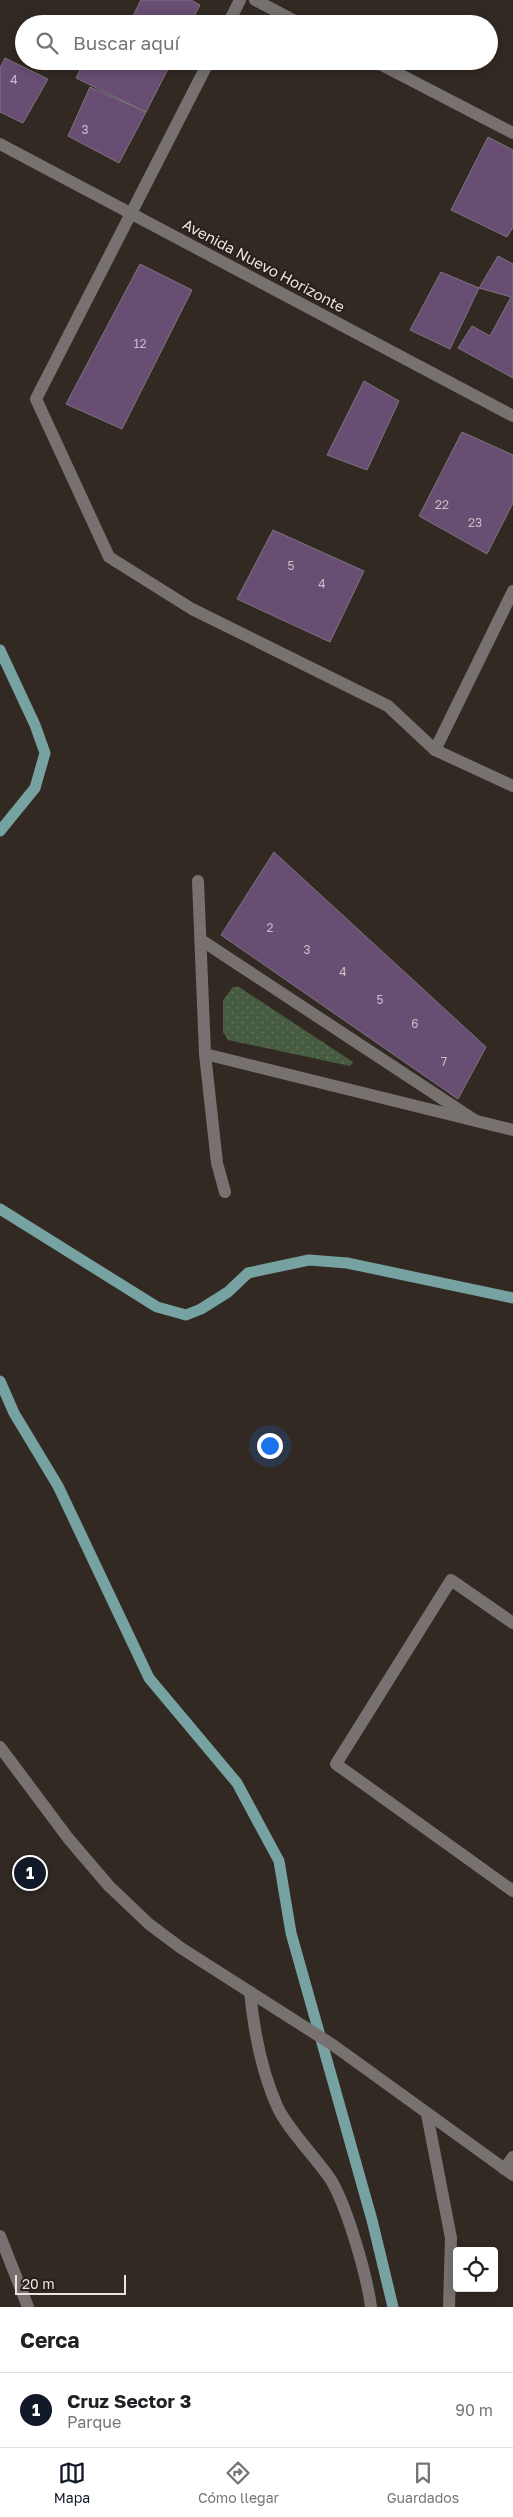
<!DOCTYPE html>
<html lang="es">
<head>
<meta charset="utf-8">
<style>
	:root { --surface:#fff; --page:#f6f6f6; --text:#202124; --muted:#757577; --line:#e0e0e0; --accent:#111827 }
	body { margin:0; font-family:"Golos Text",sans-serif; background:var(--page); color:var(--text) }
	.controls { position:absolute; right:15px; bottom:15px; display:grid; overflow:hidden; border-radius:5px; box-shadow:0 2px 12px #0003 }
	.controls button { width:45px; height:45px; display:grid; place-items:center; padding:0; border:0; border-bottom:1px solid var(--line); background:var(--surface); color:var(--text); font:25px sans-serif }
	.scale { position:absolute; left:15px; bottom:12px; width:111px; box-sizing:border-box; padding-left:5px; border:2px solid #ebe4e1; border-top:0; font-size:14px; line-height:18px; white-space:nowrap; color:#ebe4e1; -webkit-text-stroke:4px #281f1a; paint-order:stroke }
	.you { position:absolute; left:269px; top:1445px; width:18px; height:18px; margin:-12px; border:4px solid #fff; border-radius:50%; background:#1a73e8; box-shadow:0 0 0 8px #1a73e833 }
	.badge { display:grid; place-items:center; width:32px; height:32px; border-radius:50%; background:var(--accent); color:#fff; font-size:16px; font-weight:700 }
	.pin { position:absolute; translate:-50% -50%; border:2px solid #fff; box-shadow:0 1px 5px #0006 }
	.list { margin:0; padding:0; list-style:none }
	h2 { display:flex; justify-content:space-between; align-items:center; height:65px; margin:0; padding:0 20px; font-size:21px }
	h2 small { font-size:16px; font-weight:400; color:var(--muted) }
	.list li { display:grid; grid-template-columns:32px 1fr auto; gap:15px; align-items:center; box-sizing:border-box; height:75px; padding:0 20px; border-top:1px solid var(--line) }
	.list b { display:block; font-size:19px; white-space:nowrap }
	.list p { margin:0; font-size:16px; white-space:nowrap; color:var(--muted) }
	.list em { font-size:16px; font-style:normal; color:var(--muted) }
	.icon { flex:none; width:28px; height:28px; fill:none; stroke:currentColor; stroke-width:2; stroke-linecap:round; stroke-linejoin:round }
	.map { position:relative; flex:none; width:513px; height:2307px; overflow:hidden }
	.search { position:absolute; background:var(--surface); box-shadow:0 2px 12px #0003; left:15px; right:15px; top:15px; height:55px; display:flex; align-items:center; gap:12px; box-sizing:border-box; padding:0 18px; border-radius:28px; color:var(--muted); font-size:19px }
	.sheet { height:140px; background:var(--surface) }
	nav { display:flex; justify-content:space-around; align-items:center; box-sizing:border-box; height:70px; border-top:1px solid var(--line); background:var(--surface); font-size:14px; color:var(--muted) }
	nav a { display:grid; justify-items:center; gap:2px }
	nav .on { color:var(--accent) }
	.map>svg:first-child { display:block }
	.green { fill:url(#green-dots) }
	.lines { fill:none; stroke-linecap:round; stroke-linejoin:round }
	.stream { stroke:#77a2a2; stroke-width:11 }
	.building { fill:#684e73; stroke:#7c757f }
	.minor { stroke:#777170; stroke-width:12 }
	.labels { text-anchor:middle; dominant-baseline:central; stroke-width:4; stroke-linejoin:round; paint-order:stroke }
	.number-label { font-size:12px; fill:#cabec6 }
	.street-label { font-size:15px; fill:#ebe4e1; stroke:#281f1a }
</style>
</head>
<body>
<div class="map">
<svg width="513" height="2307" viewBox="0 0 513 2307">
	<defs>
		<pattern id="green-dots" width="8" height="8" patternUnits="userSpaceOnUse" patternTransform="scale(1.25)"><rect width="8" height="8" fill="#465b40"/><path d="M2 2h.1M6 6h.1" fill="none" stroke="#61725b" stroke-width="1.8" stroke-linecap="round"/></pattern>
	</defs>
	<rect width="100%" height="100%" fill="#322923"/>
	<polygon class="green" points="233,987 239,987 353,1062 350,1066 228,1040 223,1032 223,1000"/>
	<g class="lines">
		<g class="stream">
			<polyline points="0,650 35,725 45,753 35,788 0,831"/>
			<polyline points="0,1209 157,1307 186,1315 201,1309 228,1292 248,1273 309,1260 347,1263 513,1298"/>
			<polyline points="0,1381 14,1413 58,1486 149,1678 237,1783 279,1861 291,1933 372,2220 393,2307"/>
		</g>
	</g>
	<g class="building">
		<polygon points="141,0 191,0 200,5 190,24 129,24"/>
		<polygon points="5,58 48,79 23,123 0,112 0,68"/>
		<polygon points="85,61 167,61 171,63 146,112 76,78"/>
		<polygon points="90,87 146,112 119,163 68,136"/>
		<polygon points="488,137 513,150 513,227 507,237 451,210"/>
		<polygon points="498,256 513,264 513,378 458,348 472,326 490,336 511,297 479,288"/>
		<polygon points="140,264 192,290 122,429 66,404"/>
		<polygon points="441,272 479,288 450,349 410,330"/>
		<polygon points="364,381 399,401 367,470 327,455"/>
		<polygon points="462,432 513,455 513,503 487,554 419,516"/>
		<polygon points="273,530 364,571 330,642 237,599"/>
		<polygon points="274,852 486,1047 458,1099 221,935"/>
	</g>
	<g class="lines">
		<g class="minor">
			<polyline points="255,0 301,24"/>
			<polyline points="228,24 240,0"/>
			<polyline points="209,61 36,399 109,557 192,609 388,706 435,750 513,786"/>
			<polyline points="374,61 513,133"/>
			<polyline points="0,144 513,416"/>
			<polyline points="435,750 513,591"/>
			<polyline points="198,881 205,1054 217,1163 225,1192"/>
			<polyline points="201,940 476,1121"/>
			<polyline points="205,1054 513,1130"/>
			<polyline points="513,1623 451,1580 336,1764 513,1891"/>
			<polyline points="0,1747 68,1838 109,1886 149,1924 181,1948 333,2045 513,2175"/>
			<path d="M250 1992C254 2032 261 2070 277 2106 286 2127 315 2157 329 2177 346 2202 367 2276 371 2307"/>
			<polyline points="427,2114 451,2238 449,2307"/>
			<polyline points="504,2169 513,2157"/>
			<polyline points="0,2236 28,2307"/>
		</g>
	</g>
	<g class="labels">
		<g class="number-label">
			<text x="14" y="79">4</text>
			<text x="85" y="129">3</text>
			<text x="140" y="343">12</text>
			<text x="442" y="504">22</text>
			<text x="475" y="522">23</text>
			<text x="291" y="565">5</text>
			<text x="322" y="583">4</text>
			<text x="270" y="927">2</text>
			<text x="307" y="949">3</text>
			<text x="343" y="971">4</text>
			<text x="380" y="999">5</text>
			<text x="415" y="1023">6</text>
			<text x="444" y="1061">7</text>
		</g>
		<g class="street-label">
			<text transform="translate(264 265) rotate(28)">Avenida Nuevo Horizonte</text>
		</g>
	</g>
</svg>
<div class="controls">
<button><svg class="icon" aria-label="locate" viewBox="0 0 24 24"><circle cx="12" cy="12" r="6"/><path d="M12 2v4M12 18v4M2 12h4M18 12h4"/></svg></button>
</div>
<div class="scale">20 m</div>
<div class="you"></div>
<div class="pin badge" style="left:30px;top:1873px">1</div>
<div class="search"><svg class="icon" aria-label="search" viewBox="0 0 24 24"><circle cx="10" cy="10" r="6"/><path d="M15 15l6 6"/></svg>Buscar aquí</div>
</div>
<section class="sheet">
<h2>Cerca<small></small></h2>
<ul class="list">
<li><span class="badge">1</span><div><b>Cruz Sector 3</b><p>Parque</p></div><em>90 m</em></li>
</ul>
</section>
<nav>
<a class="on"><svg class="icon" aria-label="map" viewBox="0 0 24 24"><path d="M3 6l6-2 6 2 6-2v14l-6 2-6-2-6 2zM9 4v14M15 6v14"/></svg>Mapa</a>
<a><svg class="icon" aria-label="directions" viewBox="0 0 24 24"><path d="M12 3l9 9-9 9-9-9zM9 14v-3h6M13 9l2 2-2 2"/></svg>Cómo llegar</a>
<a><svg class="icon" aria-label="saved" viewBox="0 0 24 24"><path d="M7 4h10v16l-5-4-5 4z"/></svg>Guardados</a>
</nav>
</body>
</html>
